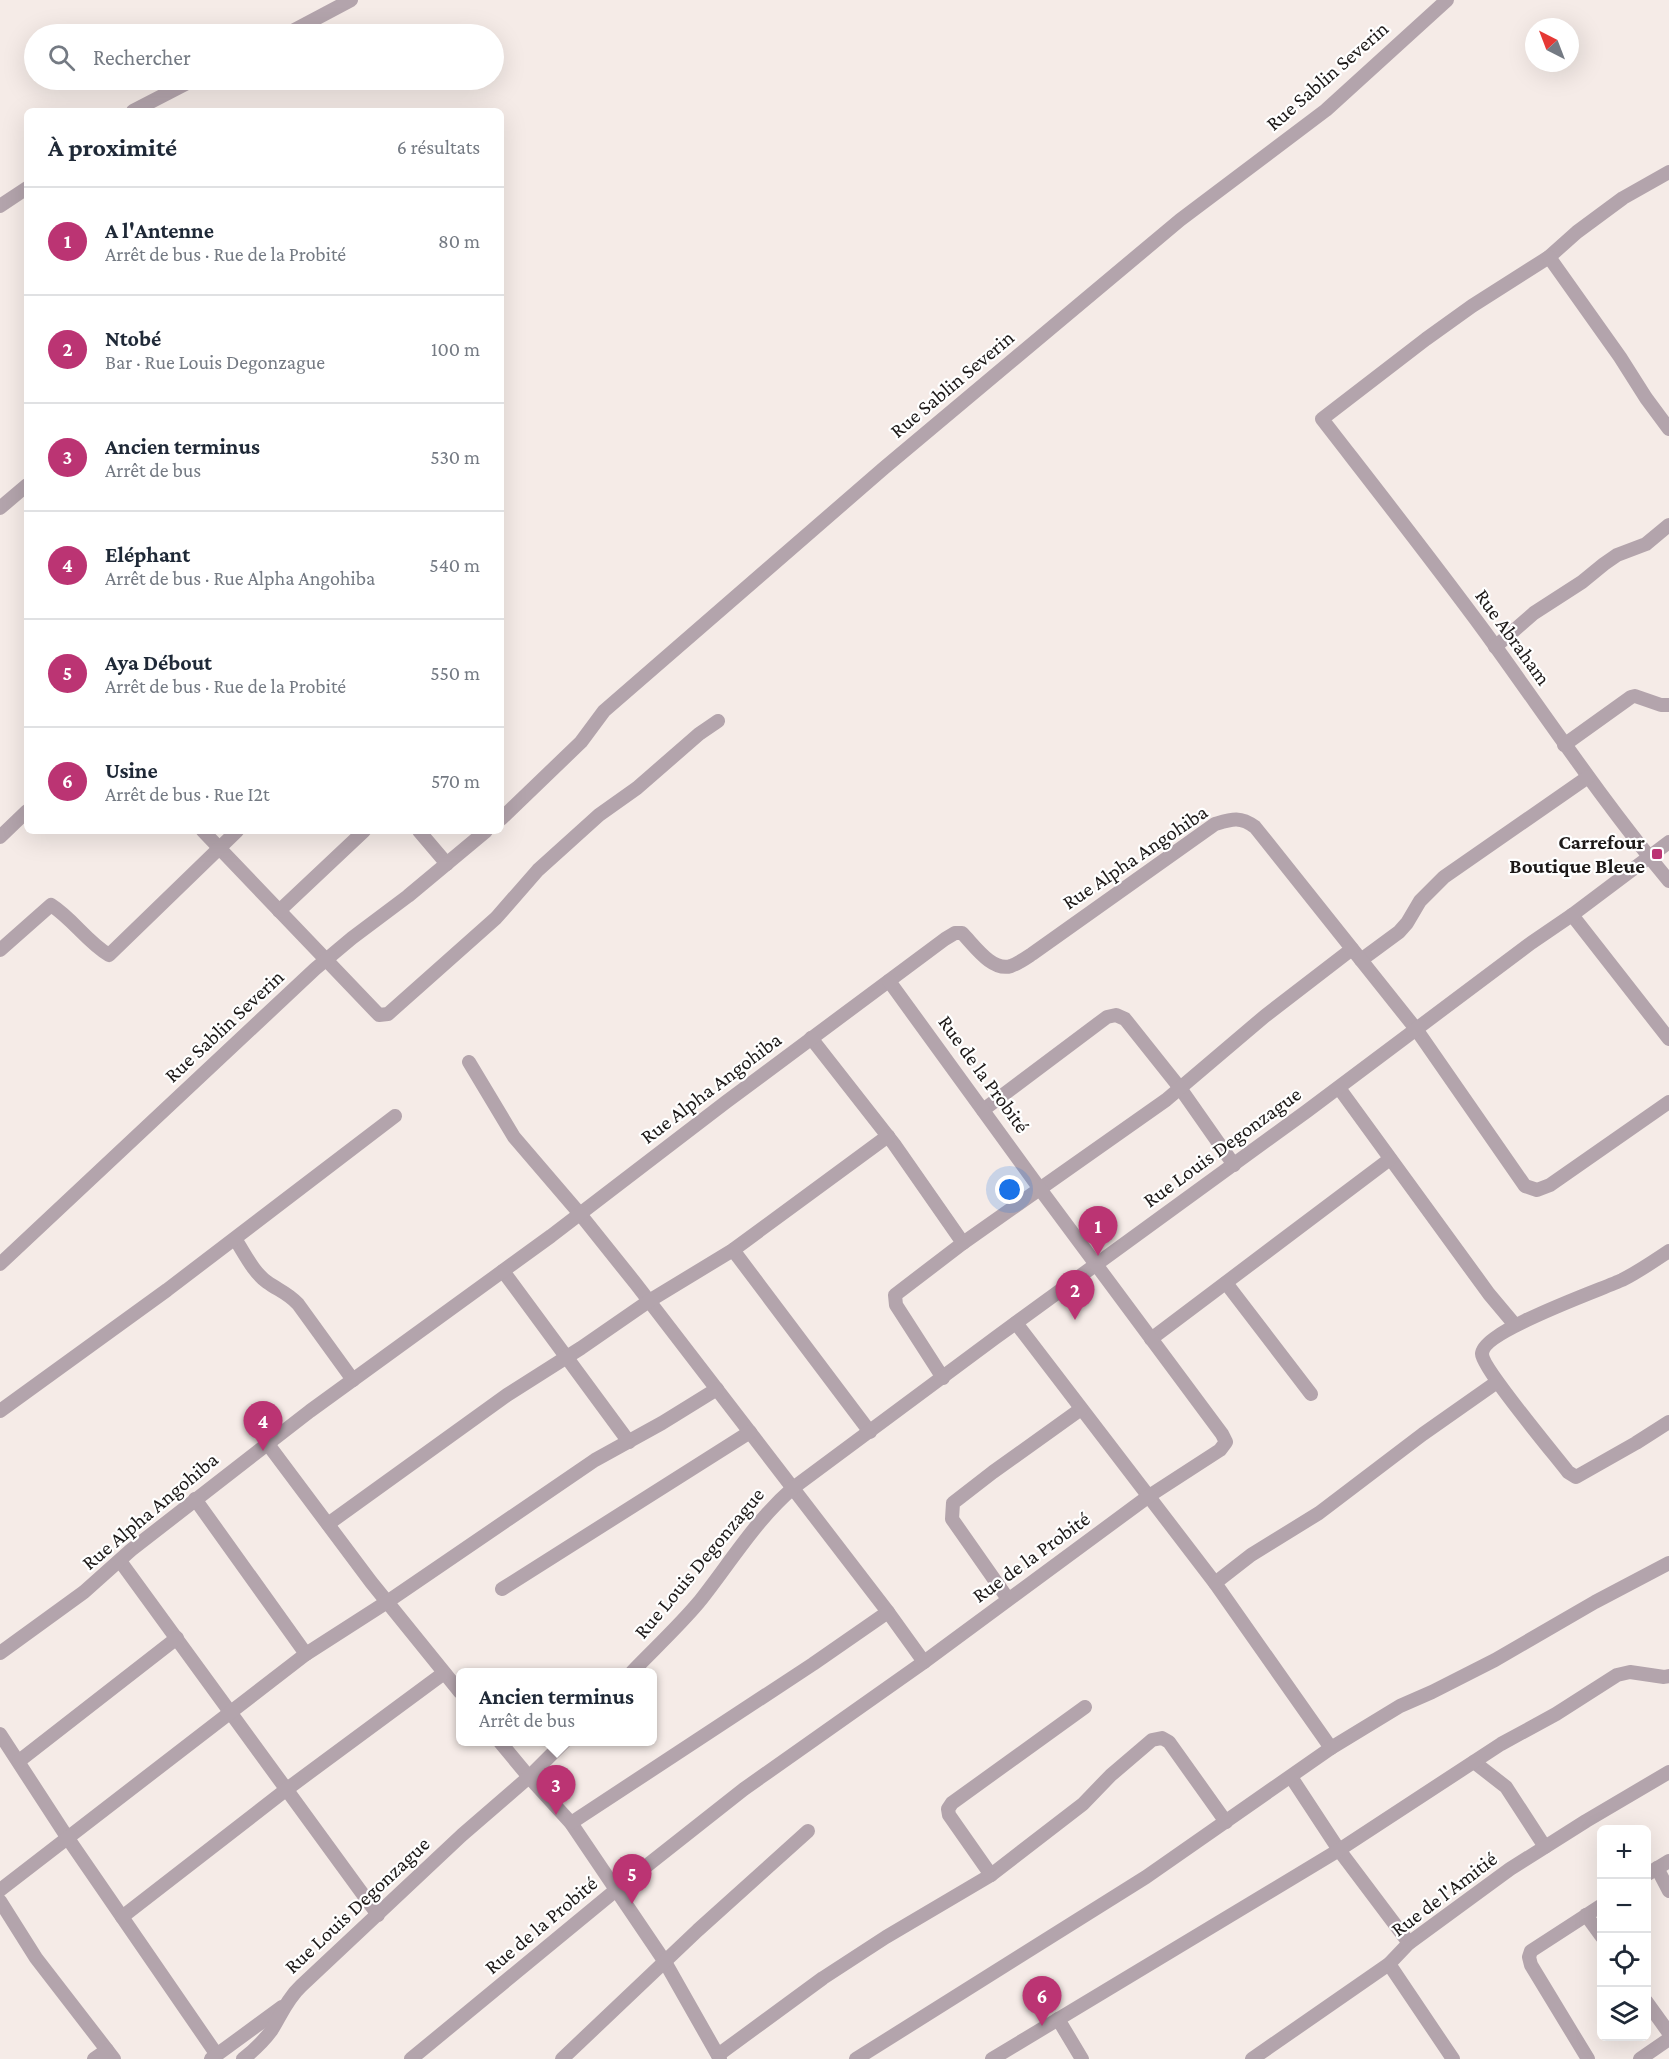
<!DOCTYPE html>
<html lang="fr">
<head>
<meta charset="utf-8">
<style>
	:root { --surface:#fff; --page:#f2f2f3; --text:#1f2937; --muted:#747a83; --line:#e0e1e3; --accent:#bb3473 }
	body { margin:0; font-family:"Crimson Pro",serif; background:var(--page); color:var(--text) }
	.controls { position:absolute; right:18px; bottom:18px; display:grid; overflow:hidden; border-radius:9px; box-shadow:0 6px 24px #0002 }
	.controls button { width:54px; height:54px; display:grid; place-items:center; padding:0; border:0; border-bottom:2px solid var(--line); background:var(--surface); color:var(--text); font:30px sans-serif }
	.compass { position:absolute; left:1525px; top:18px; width:54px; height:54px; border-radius:50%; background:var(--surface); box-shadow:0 6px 24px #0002; rotate:318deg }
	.you { position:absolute; left:1010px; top:1190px; width:21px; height:21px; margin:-15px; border:4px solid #fff; border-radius:50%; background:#1a73e8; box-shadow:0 0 0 9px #1a73e833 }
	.badge { display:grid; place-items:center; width:39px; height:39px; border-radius:50%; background:var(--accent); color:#fff; font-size:20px; font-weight:700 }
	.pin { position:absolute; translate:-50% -50px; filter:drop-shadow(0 2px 3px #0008) }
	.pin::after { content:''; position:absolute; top:32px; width:21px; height:18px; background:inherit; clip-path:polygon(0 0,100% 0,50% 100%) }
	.popup { position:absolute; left:456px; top:1668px; width:201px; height:78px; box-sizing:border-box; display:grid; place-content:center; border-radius:9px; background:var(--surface); filter:drop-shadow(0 2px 4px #0005); font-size:20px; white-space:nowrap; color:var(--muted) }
	.popup b { font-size:22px; color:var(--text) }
	.popup::after { content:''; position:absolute; left:50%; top:100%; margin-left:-12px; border:12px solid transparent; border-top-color:var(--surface) }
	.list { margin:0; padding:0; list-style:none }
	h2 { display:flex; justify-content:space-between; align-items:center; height:78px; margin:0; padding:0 24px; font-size:26px }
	h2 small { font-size:20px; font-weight:400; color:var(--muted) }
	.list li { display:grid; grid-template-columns:39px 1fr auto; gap:18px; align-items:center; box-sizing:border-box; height:108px; padding:0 24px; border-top:2px solid var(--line) }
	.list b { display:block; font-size:22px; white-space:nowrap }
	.list p { margin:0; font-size:20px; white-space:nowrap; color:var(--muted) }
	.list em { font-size:20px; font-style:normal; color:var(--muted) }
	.icon { flex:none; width:33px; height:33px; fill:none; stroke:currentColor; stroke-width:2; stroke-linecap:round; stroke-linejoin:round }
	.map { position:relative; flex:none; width:1669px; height:2059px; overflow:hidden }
	.search { position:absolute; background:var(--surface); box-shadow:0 6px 24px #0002; left:24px; top:24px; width:480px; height:66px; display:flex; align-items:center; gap:15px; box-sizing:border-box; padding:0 21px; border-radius:33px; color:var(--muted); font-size:22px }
	.panel { position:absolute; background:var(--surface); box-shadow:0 6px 24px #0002; left:24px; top:108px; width:480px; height:726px; border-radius:9px }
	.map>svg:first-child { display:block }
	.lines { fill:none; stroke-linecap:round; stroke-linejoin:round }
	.minor { stroke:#b3a4ac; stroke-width:14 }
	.poi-dot { fill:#bb3473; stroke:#fff; stroke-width:2 }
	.labels { text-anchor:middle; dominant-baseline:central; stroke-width:4.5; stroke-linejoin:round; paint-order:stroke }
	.street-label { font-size:21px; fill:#1d1918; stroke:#fff }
	.poi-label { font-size:21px; font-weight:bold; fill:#1d1918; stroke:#fff; text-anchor:end }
</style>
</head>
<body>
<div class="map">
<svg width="1669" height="2059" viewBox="0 0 1669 2059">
	<rect width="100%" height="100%" fill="#f5ebe7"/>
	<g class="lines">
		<g class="minor">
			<polyline points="287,34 351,0"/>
			<polyline points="133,111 193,80"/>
			<path d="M1669 172 1623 198 1577 232 1549 257 1472 306 1426 339 1322 419C1377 490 1432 560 1485 632 1546 716 1603 802 1669 881"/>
			<polyline points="0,206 27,188"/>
			<polyline points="1549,257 1620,357 1646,398 1669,429"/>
			<polyline points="0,508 27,485"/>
			<polyline points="1495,647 1534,613 1582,582 1604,564 1617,555 1646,544 1669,525"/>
			<polyline points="1564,745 1631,697 1635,696 1661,705 1669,705"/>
			<polyline points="501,819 581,742 604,711 884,468 1180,220 1326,110 1447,0"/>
			<polyline points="203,831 379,1015 388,1014 496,918 538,870 599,815 637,788 699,734 718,721"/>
			<polyline points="419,831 447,864"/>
			<polyline points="0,837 27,811"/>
			<polyline points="279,911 364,831"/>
			<polyline points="1572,915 1669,1039"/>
			<path d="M0 950 51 905C73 919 87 942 109 955L237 831"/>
			<polyline points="1361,960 1399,932 1407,923 1420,901 1444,877 1588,777"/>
			<polyline points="811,1038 894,1144 963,1243"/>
			<polyline points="469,1062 514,1137 580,1214 636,1284 888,1612"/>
			<polyline points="1339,1088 1489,1294 1515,1325"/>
			<polyline points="983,1110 1107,1017 1116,1015 1125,1019 1180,1088 1234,1165"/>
			<path d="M235 1239C244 1252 253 1272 267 1282 278 1290 288 1293 298 1304L353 1380"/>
			<polyline points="733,1250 870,1432"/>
			<path d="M1669 1251C1654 1261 1638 1272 1622 1280 1600 1290 1482 1331 1482 1354 1482 1368 1555 1455 1568 1472L1576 1477 1636 1443 1669 1422"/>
			<polyline points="0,1264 315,969 352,938 408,896 486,831"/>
			<polyline points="503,1271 629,1442"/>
			<polyline points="1226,1283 1311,1394"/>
			<polyline points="1016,1323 1215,1583 1331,1748"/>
			<polyline points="1151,1339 1390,1159"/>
			<polyline points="943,1378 896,1305 895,1295 963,1243 1166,1100 1265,1016 1352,949"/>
			<polyline points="0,1411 167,1290 395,1116"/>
			<polyline points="267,1443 371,1582 460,1692"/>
			<polyline points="195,1499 306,1654"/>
			<polyline points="328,1524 507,1395 581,1348 649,1301 733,1250 888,1136"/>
			<polyline points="120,1561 378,1915"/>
			<polyline points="1215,1583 1251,1555 1319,1513 1423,1434 1497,1382"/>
			<polyline points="502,1589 750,1432"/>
			<polyline points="1008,1599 952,1519 953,1503 993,1472 1081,1409"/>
			<path d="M0 1653 84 1592 131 1550 310 1411 551 1236 726 1102 945 939 955 933H962C974 945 992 972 1011 966 1019 963 1026 958 1032 954L1215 824C1232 819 1240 816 1255 827L1416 1029 1525 1186 1537 1190 1550 1185 1669 1102"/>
			<path d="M632 1672C654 1649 678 1627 699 1602 730 1563 755 1521 793 1488L995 1338 1307 1111 1531 943 1572 915 1669 842"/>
			<polyline points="0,1734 67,1837 217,2055"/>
			<polyline points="500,1742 529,1777 571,1823 665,1962 720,2059"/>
			<polyline points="19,1761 177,1638"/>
			<polyline points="1474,1762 1506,1787 1545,1847"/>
			<polyline points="1291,1777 1339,1850 1409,1943"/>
			<polyline points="571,1823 813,1664 888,1612 924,1662"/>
			<polyline points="1657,1868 1669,1891"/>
			<polyline points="991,1875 949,1815 948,1809 952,1803 1085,1707"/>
			<polyline points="1646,1875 1669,1861"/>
			<polyline points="0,1890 306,1654 387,1602 595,1460 662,1423 717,1389"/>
			<polyline points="0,1901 36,1958 114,2059"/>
			<polyline points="1586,1915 1602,1937"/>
			<polyline points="122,1917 287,1789 444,1673"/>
			<polyline points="1389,1964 1453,2059"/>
			<polyline points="1646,2001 1669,2033"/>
			<polyline points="1058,2019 1082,2059"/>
			<polyline points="718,2055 823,1978 886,1937 991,1875 1083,1804 1111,1775 1152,1740 1162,1738 1169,1742 1226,1822"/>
			<polyline points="94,2059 107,2050"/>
			<polyline points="211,2059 282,2007"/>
			<path d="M243 2059C253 2051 263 2042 271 2031 281 2015 287 1999 301 1986L462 1835 529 1777 564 1742"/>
			<polyline points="411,2059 616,1890 744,1789 924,1662 1149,1496 1220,1450 1226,1442 1222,1434 1040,1189 889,981"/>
			<polyline points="562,2059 698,1930 808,1831"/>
			<polyline points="856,2059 1146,1877 1331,1748 1400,1706 1432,1692 1495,1660 1595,1602 1669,1563"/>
			<polyline points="992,2059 1339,1850 1501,1744 1556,1714 1617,1675 1630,1672 1664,1677 1669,1676"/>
			<polyline points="1252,2059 1389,1964 1409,1943 1510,1869 1586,1821 1669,1772"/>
			<polyline points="1588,2059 1531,1965 1529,1957 1531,1951 1602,1905"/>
			<polyline points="1640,2059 1669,2039"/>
		</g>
	</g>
	<rect class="poi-dot" x="1651" y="848" width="12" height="12" rx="3"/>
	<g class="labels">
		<g class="street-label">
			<text transform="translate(1327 76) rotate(-41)">Rue Sablin Severin</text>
			<text transform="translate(952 384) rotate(-40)">Rue Sablin Severin</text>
			<text transform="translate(1513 637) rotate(54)">Rue Abraham</text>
			<text transform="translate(1135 857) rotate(-34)">Rue Alpha Angohiba</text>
			<text transform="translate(224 1026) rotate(-43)">Rue Sablin Severin</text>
			<text transform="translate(984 1074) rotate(54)">Rue de la Probité</text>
			<text transform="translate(711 1088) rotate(-37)">Rue Alpha Angohiba</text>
			<text transform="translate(1222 1147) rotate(-36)">Rue Louis Degonzague</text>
			<text transform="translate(150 1511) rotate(-40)">Rue Alpha Angohiba</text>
			<text transform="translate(1031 1557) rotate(-36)">Rue de la Probité</text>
			<text transform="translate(699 1563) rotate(-50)">Rue Louis Degonzague</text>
			<text transform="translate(1444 1894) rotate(-37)">Rue de l'Amitié</text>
			<text transform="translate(357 1905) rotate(-43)">Rue Louis Degonzague</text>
			<text transform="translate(541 1925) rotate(-40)">Rue de la Probité</text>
		</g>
		<g class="poi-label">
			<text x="1645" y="842">Carrefour<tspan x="1645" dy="24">Boutique Bleue</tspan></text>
		</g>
	</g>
</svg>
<div class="controls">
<button>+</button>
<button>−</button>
<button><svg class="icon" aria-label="locate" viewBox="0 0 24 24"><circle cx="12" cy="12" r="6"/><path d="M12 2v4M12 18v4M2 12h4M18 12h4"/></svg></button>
<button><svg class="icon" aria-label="layers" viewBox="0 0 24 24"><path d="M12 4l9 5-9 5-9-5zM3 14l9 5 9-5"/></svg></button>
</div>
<svg class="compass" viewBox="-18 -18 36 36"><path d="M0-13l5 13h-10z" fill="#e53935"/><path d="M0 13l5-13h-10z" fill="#747a83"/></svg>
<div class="you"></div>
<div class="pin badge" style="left:1098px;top:1256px">1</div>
<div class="pin badge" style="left:1075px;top:1320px">2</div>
<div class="pin badge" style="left:556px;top:1815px">3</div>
<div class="popup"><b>Ancien terminus</b>Arrêt de bus</div>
<div class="pin badge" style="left:263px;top:1451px">4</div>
<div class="pin badge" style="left:632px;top:1904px">5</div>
<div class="pin badge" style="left:1042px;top:2026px">6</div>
<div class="search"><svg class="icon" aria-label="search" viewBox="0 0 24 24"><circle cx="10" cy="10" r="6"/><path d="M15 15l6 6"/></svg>Rechercher</div>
<section class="panel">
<h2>À proximité<small>6 résultats</small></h2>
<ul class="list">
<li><span class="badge">1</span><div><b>A l'Antenne</b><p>Arrêt de bus · Rue de la Probité</p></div><em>80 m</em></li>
<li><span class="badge">2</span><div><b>Ntobé</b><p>Bar · Rue Louis Degonzague</p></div><em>100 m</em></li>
<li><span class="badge">3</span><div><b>Ancien terminus</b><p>Arrêt de bus</p></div><em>530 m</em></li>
<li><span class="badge">4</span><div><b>Eléphant</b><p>Arrêt de bus · Rue Alpha Angohiba</p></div><em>540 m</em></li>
<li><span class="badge">5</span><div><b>Aya Débout</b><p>Arrêt de bus · Rue de la Probité</p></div><em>550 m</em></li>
<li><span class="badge">6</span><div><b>Usine</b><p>Arrêt de bus · Rue I2t</p></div><em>570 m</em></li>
</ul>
</section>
</div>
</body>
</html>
